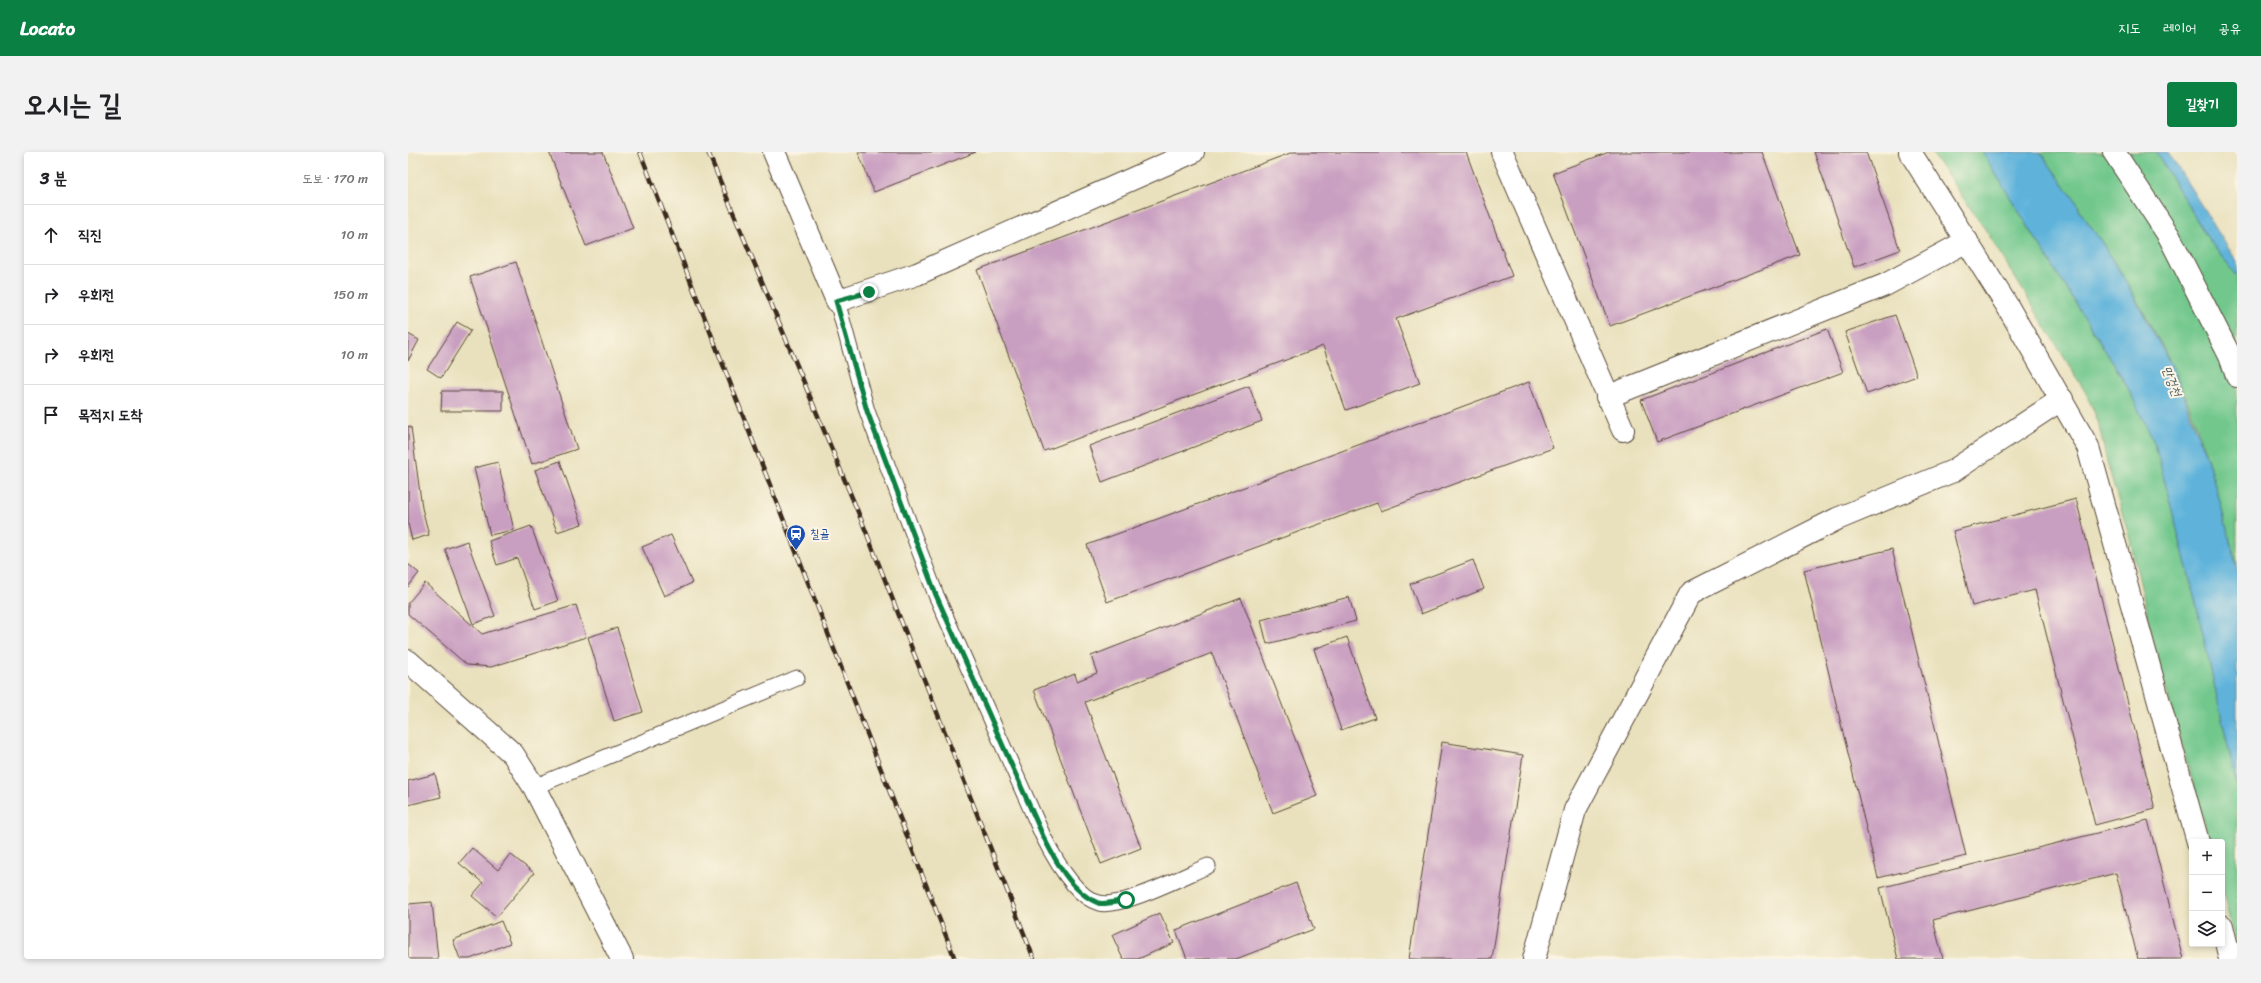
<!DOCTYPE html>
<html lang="ko">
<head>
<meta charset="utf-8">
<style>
	:root { --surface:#fff; --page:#f2f2f2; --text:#202124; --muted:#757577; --line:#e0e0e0; --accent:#0b8043 }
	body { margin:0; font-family:Sriracha,"Poor Story",sans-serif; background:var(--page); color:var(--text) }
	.controls { position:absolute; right:12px; bottom:12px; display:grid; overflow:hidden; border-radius:4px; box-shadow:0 2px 6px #0003 }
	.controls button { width:36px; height:36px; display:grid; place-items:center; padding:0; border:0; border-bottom:1px solid var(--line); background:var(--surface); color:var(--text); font:20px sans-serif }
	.stop { position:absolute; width:12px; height:12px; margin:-9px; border:3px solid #0b8043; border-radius:50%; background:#fff }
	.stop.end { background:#0b8043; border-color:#fff; box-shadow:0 1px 4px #0008 }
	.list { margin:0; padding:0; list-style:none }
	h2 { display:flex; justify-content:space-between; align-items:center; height:52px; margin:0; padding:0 16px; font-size:17px }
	h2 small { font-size:13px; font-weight:400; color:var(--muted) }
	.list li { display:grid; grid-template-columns:26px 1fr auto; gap:12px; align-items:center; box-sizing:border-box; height:60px; padding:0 16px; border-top:1px solid var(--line) }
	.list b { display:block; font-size:15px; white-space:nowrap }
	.list em { font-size:13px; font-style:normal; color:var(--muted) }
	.icon { flex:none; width:22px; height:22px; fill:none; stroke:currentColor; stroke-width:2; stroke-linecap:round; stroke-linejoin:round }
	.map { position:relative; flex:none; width:1829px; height:807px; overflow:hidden; border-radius:4px }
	header { display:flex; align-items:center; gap:24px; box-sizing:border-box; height:56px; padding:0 20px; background:var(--accent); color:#fff }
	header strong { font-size:19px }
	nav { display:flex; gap:22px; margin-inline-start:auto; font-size:14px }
	.intro { display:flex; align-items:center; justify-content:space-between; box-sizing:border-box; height:96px; padding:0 24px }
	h1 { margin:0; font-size:28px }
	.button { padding:10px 18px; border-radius:4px; background:var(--accent); color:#fff; font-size:14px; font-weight:700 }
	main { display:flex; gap:24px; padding:0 24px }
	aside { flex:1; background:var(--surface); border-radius:4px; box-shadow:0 2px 6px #0003 }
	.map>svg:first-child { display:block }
	.green { fill:#71c78c; stroke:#567855 }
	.water { fill:#5fb3db; stroke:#4d6e7c }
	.building { fill:#c99fc1 }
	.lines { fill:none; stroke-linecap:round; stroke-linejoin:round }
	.service-casing { stroke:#554536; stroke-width:17 }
	.minor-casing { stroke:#554536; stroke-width:24 }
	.tertiary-casing { stroke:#554536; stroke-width:24 }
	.service { stroke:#fff; stroke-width:15 }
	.minor { stroke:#fff; stroke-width:22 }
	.tertiary { stroke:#fff; stroke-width:22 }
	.rail-casing { stroke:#3b2a1e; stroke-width:4.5 }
	.rail { stroke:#fcf5e5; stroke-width:3; stroke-dasharray:9; stroke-linecap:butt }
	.route { stroke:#0b8043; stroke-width:5 }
	.labels { text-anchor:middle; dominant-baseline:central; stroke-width:4; stroke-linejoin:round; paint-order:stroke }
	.transit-label { font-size:12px; fill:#164399; stroke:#fcf5e5; text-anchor:start }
	.water-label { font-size:13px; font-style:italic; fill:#485a60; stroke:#fcf5e5 }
</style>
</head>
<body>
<header>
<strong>Locato</strong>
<nav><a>지도</a><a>레이어</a><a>공유</a></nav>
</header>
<div class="intro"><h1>오시는 길</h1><a class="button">길찾기</a></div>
<main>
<aside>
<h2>3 분<small>도보 · 170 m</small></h2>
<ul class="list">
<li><svg class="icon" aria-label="ahead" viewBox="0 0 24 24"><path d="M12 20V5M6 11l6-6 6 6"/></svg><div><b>직진</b></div><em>10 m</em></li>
<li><svg class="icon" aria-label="right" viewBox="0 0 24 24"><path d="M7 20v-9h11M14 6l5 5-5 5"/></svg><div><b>우회전</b></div><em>150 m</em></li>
<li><svg class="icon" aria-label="right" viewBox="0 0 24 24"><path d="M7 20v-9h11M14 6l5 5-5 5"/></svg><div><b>우회전</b></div><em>10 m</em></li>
<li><svg class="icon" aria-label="arrive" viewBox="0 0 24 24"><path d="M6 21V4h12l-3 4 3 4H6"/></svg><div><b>목적지 도착</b></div></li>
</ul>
</aside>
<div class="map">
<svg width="1829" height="807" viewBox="0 0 1829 807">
	<rect width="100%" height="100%" fill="#fcf5e5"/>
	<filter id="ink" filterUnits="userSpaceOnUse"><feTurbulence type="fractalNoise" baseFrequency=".025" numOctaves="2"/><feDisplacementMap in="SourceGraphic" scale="8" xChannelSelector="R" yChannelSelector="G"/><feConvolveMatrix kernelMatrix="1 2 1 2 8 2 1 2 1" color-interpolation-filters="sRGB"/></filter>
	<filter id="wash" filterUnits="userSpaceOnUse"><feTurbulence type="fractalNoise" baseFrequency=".012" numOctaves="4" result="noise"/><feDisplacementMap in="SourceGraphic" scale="16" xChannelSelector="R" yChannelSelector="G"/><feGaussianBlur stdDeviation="0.9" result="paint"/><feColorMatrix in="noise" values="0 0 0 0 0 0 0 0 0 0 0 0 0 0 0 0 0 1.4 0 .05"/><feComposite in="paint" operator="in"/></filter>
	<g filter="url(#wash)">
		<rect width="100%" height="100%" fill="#e9e1bd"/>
		<g class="green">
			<polygon points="1523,0 1574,0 1718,232 1747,292 1787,447 1829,634 1829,798 1814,737 1814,690 1802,690 1752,516 1721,384 1699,311 1690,269 1678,241 1579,80"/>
			<path d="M1632 0H1699L1756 86 1829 232V416C1810 342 1789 259 1753 192 1735 158 1715 124 1695 92 1686 78 1674 66 1669 51Z"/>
			<polygon points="1711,0 1748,0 1799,85 1829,125 1829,211"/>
		</g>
		<g class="water">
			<polygon points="1574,0 1632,0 1669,51 1672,60 1691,86 1717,128 1765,216 1799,307 1811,346 1829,416 1829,634 1787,447 1747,292 1718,232"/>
			<polygon points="1748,0 1760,0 1829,110 1829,125 1799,85"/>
		</g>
		<g id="blocks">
			<g class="building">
				<polygon points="141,0 195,0 225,76 178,94"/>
				<polygon points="450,0 568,0 466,40"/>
				<polygon points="885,0 1058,0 1104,124 988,167 1012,231 938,258 915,194 636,299 569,118"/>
				<polygon points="1201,0 1354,0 1392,103 1202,174 1145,21"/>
				<polygon points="1406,0 1458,0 1492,98 1446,115"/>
				<polygon points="108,110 169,297 124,312 62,125"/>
				<polygon points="1487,163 1509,224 1459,242 1437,180"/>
				<polygon points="49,170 63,178 33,226 19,217"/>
				<polygon points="1419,177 1435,220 1249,290 1233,248"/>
				<polygon points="0,182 11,188 0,209"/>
				<polygon points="1121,230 1145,296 973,359 969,351 699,450 679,393"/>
				<polygon points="841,234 854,269 694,330 681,294"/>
				<polygon points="34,239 95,239 95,259 33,259"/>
				<polygon points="0,274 3,275 14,356 21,383 4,388 0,372"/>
				<polygon points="152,309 174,372 149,380 127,318"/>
				<polygon points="90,310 106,378 82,383 66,316"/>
				<polygon points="1668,347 1747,657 1687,673 1627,438 1564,454 1545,379"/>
				<polygon points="123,374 150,449 127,457 109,406 89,413 81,389"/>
				<polygon points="263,383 284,431 256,444 234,395"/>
				<polygon points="59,389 87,464 65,472 37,397"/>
				<polygon points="1484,397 1558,704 1470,726 1396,418"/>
				<polygon points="1065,408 1076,437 1013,462 1002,432"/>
				<polygon points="0,412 11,421 0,435"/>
				<polygon points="17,431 74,482 168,453 178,485 83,515 59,513 0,462 0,451"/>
				<polygon points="941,445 948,469 859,492 853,468"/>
				<polygon points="833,446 909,644 865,661 804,501 677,550 733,696 693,712 626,538 667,522 669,529 689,521 683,504"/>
				<polygon points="209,476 235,560 206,569 180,485"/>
				<polygon points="939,485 967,566 933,578 906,497"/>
				<polygon points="1034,590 1115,603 1084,807 1001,807"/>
				<polygon points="27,622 33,645 0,653 0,629"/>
				<polygon points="1740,668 1775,807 1730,807 1708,721 1525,768 1535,807 1490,807 1472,736"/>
				<polygon points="64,696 90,718 102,702 126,721 89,765 64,744 75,731 51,711"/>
				<polygon points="888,731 906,777 828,807 779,807 768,778"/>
				<polygon points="24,750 30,807 0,807 0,752"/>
				<polygon points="752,761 766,791 730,807 715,807 704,783"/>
				<polygon points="93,769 102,791 62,807 52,807 45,788"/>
			</g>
		</g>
	</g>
	<g filter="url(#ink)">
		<use href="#blocks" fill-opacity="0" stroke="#554536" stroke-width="1"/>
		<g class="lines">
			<defs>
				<g id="service">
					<path d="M429 149 459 259 528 443 635 684C645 704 667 745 691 751 712 757 778 723 800 714"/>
					<polyline points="126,635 389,526"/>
				</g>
				<g id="minor">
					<polyline points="366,0 429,149 509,122 785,0"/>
					<polyline points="1094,0 1215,278"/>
					<polyline points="1502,0 1600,155 1680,295 1790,690"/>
					<polyline points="1706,0 1761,84 1822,204 1829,224"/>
					<polyline points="1199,245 1477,133 1559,89"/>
					<polyline points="1814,774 1822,807"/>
					<polyline points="1126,807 1167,658 1283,441 1429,367 1545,319 1654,247"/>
				</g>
				<polyline id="tertiary" points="0,509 105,602 126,635 214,807"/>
			</defs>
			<use href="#service" class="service-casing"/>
			<use href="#minor" class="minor-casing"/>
			<use href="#tertiary" class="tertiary-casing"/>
			<use href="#service" class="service"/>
			<use href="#minor" class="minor"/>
			<use href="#tertiary" class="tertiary"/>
			<defs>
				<g id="rail">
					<polyline points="232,0 547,807"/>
					<polyline points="300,0 455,372 626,807"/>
				</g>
			</defs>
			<use href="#rail" class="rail-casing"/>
			<use href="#rail" class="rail"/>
		</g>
	</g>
	<g class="lines" filter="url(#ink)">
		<path class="route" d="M461 140 428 149 459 259 528 443 635 684C647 708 663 740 690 751 697 753 710 749 718 748"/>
	</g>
	<defs>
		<symbol id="station-pin" viewBox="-11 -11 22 30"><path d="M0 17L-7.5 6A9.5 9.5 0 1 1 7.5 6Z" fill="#1a4fb4" stroke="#fcf5e5"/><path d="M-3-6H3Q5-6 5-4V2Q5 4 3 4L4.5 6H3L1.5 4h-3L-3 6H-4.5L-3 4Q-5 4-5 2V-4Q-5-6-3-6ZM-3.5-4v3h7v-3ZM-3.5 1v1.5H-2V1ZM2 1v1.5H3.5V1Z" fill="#fff"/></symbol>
	</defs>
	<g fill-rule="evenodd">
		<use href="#station-pin" x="377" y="371" width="22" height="30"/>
	</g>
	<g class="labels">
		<g class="transit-label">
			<text x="402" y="382">칠골</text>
		</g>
		<g class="water-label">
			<text transform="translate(1764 229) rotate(69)">만겅천</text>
		</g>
	</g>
</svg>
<div class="controls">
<button>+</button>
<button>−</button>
<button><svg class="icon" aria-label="layers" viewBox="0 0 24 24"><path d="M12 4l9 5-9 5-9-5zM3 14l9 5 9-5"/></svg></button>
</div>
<div class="stop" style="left:718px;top:748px"></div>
<div class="stop end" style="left:461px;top:140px"></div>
</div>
</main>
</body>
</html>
